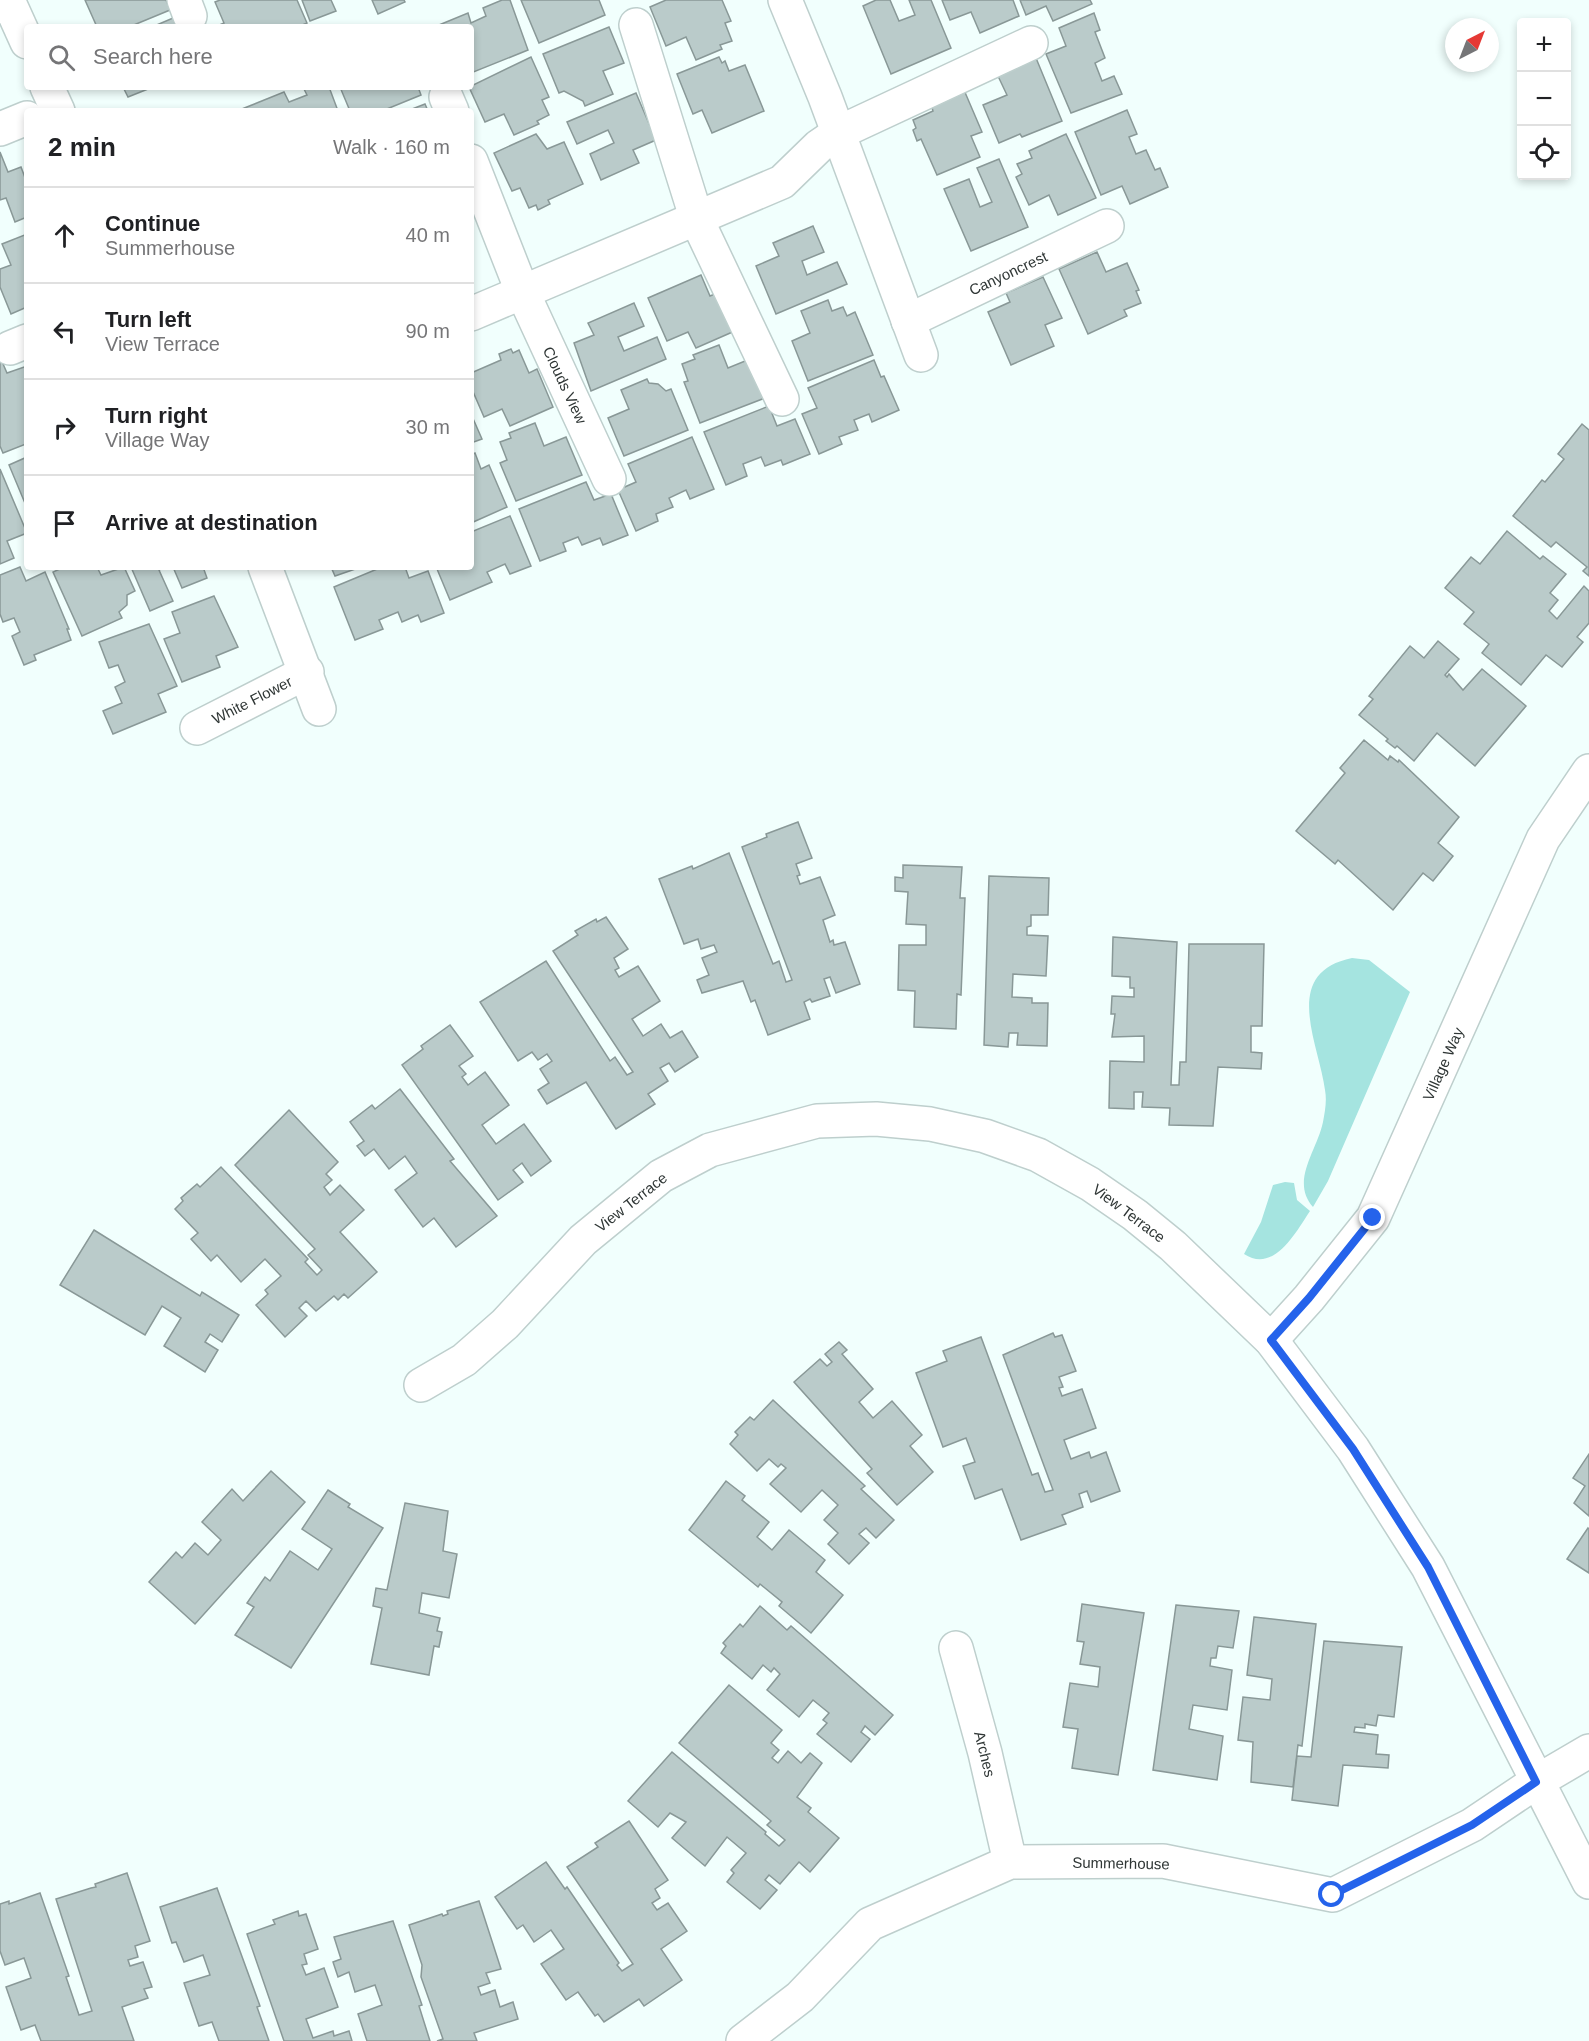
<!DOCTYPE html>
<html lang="en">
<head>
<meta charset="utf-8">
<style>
	:root { --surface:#fff; --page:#f6f6f6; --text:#202124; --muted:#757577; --line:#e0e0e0 }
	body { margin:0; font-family:Arial,sans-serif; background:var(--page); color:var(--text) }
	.controls { position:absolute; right:18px; top:18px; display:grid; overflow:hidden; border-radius:6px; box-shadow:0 3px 9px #0003 }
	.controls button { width:54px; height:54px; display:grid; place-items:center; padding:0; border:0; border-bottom:2px solid var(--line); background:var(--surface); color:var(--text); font:30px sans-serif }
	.compass { position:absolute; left:1445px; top:18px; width:54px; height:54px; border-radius:50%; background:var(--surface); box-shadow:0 3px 9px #0003; rotate:42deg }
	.stop { position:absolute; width:18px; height:18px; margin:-14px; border:4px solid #2563eb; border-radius:50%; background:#fff }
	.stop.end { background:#2563eb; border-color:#fff; box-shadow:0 2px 6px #0008 }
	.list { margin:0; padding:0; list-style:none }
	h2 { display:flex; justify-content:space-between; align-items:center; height:78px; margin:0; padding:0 24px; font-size:26px }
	h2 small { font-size:20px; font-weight:400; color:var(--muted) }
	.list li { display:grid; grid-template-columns:39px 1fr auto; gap:18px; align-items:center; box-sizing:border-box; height:96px; padding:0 24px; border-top:2px solid var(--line) }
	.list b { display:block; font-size:22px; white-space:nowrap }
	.list p { margin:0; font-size:20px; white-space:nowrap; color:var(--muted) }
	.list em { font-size:20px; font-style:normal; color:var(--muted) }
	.icon { flex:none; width:33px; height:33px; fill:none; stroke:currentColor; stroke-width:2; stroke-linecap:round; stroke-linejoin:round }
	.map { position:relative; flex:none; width:1589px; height:2041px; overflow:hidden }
	.search { position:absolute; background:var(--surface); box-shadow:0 3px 9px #0003; left:24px; top:24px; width:450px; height:66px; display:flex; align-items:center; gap:15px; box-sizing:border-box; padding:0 21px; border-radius:6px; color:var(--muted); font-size:22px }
	.panel { position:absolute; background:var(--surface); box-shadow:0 3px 9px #0003; left:24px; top:108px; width:450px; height:462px; border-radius:6px }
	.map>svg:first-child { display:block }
	.green { fill:#a5e4e0 }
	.building { fill:#bacbca; stroke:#899897; stroke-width:1.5 }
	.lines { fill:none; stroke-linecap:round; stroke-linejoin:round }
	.street-casing { stroke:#becfcd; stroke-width:36 }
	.street { stroke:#fff; stroke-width:33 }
	.route { stroke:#2563eb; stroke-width:8 }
	.labels { text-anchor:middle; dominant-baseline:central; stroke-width:4.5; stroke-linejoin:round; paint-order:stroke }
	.street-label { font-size:15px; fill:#2f3635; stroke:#fff }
</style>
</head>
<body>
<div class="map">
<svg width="1589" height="2041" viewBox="0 0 1589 2041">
	<rect width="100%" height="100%" fill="#f1fffd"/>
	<g class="green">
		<path d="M1352 958 1369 960 1410 992 1328 1181 1313 1207C1290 1181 1317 1151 1323 1122 1325 1111 1327 1101 1325 1090 1319 1043 1280 973 1352 958Z"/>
		<path d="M1285 1182 1294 1183 1297 1200 1310 1211C1296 1232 1274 1274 1244 1254L1261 1222 1273 1185Z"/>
	</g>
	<g class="building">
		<polygon points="85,0 166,0 170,10 129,27 97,27"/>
		<polygon points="220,0 297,0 307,23 298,27 215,27 224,23 215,2"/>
		<polygon points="302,0 331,0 336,11 310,21"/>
		<polygon points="372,0 404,0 405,2 378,14"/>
		<polygon points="502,0 510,0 528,50 471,73 471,27 439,25 468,13 471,23 486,16 483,8"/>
		<polygon points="521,0 599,0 605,15 539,43"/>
		<polygon points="666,0 722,0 731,21 725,23 732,41 720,45 722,49 696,60 686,37 666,46 650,7"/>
		<polygon points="876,0 890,0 899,21 915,15 909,0 931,0 951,48 891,74 863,6"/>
		<polygon points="942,0 1013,0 1019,16 980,33 971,12 950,20"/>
		<polygon points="1020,0 1090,0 1092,4 1053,21 1046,6 1026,15"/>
		<polygon points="1094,13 1100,30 1095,32 1105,58 1095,63 1102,81 1114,76 1122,94 1071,113 1046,54 1066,46 1059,28"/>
		<polygon points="173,18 176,27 152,27"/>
		<polygon points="609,27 624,63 603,71 613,94 585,106 583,101 564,91 559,93 543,54"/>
		<polygon points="531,57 549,97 542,100 549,115 537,121 539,124 514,135 504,114 485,122 469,87"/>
		<polygon points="719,57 722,63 725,61 729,71 745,65 764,111 712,133 702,110 693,114 677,74"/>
		<polygon points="1036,58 1062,121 1022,137 1020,134 999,143 983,105 1007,95 997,74"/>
		<polygon points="123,87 153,87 128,97"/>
		<polygon points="303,87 329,87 338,111 243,111 242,109 284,92 289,102 307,95"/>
		<polygon points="340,87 418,87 421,95 382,111 350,111"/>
		<polygon points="964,90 982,132 971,136 980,157 937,175 921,139 917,141 913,130 916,128 913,120 933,111 931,104"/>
		<polygon points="636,93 656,140 633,150 639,163 601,180 590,154 614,143 608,130 577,144 567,122"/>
		<polygon points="425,104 428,111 407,111"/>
		<polygon points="1127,110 1137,134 1129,137 1136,154 1146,150 1155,170 1160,168 1168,187 1130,204 1122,186 1101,195 1075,132"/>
		<polygon points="536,134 547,149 564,142 583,184 548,200 550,204 538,210 536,205 529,208 520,188 512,191 494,153"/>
		<polygon points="1066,134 1096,198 1058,215 1049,195 1029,205 1016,177 1022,174 1017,164 1032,158 1029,151"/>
		<polygon points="0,152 8,172 21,167 27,183 27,217 15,222 6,198 0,200"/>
		<polygon points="999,159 1028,227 971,251 944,189 969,179 980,207 992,202 977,168"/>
		<polygon points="813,226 824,252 802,261 807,275 837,262 847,284 776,314 756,266 779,256 773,243"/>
		<polygon points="27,234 27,307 11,314 0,287 0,269 11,265 2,244"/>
		<polygon points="1097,252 1106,272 1127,263 1139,290 1136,291 1141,303 1124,310 1127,316 1088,334 1059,269"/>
		<polygon points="701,275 710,296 720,292 737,330 696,348 688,332 667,341 648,298"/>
		<polygon points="1043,277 1062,318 1045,325 1054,346 1011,365 988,312 1010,302 1006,293"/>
		<polygon points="828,300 832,311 843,307 847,316 855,312 873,355 808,381 792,341 810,333 801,311"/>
		<polygon points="634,303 644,326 618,337 624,351 657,337 666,359 591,391 574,343 594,335 588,323"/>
		<polygon points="719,345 728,368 750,359 765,398 700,423 684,382 688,381 682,364 695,359 693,355"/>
		<polygon points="511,349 513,353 519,350 529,373 537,369 553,407 510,426 502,409 484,417 471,387 471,373 501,360 499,354"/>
		<polygon points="0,357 7,373 27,366 27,439 26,444 3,453 0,446"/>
		<polygon points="874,360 881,377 884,376 899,410 872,422 869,414 854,420 858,430 839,437 842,444 819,454 802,414 817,408 808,388"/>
		<polygon points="647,379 649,383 658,384 666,391 671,389 688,430 624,456 608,418 629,409 621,390"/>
		<polygon points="769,406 777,426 795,419 810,454 783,465 781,460 765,466 761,457 743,464 747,476 726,485 704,432"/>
		<polygon points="471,414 482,439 471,443"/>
		<polygon points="535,423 544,446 566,437 582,475 516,501 500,463 507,460 500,442 511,438 509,433"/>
		<polygon points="1582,424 1589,430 1589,576 1583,571 1587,567 1556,542 1551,547 1513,516 1542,480 1545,482 1564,459 1558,454"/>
		<polygon points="692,437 714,489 690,499 686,490 669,498 673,507 656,514 658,521 636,531 618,490 636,482 628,464"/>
		<polygon points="475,453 481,469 489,465 507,507 471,523 471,455"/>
		<polygon points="27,457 27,508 9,465"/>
		<polygon points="0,469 27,533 7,541 14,558 0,564"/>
		<polygon points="586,482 594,500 611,494 628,535 603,545 600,538 582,545 578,537 563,543 566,551 540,561 519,509"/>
		<polygon points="510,516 531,566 510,574 505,564 487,572 492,582 450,600 437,569 471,567 471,532"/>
		<polygon points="1507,531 1540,559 1543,556 1566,574 1550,593 1558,600 1549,611 1557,619 1584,586 1589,591 1589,623 1577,637 1583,642 1562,667 1546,655 1521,685 1482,653 1489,644 1464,624 1474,612 1445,588 1471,557 1480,564"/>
		<polygon points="20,567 26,581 45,572 69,629 67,629 71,640 34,655 36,660 24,665 12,636 20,632 14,618 3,622 0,614 0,575"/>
		<polygon points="64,567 97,567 101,575 124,567 135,591 127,595 127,605 119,612 122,618 82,636 53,572"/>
		<polygon points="131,567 165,567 159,570 173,601 150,611"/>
		<polygon points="173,567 203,567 207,578 182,588"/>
		<polygon points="331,567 361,567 335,576"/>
		<polygon points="382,567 405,567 409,578 428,571 444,613 421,622 418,615 402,622 398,612 379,620 383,629 355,640 334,587"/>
		<polygon points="214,596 238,647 216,656 220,667 182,682 164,639 180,633 172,612"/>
		<polygon points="149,624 177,686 158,694 166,712 113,734 103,711 122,703 115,687 125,682 118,665 109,668 99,642"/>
		<polygon points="1438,641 1459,659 1445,675 1447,677 1449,674 1463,690 1482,669 1526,706 1475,766 1437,733 1414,761 1397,746 1395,748 1386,741 1388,739 1359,715 1373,699 1369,696 1410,646 1424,658"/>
		<polygon points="1364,740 1388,760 1390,756 1398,762 1399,760 1459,817 1438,843 1453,856 1433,881 1423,873 1393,910 1338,860 1335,864 1296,831 1345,773 1340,768"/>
		<polygon points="798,822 812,858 796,864 800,875 797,876 800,884 820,877 835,915 823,920 830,942 833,940 834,945 845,942 860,984 836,993 830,977 824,979 830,996 812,1002 810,999 804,1002 810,1019 768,1035 755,1000 751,1002 743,981 702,993 697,980 709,975 702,958 717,952 714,945 701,949 698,939 684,944 659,879 692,866 693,869 729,853 773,964 779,961 786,982 792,980 742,847 767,837 766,834"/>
		<polygon points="903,865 962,867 960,898 965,898 961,995 957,994 956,1029 914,1027 915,991 898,990 899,945 926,945 926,925 906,924 908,892 895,891 895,877 903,878"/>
		<polygon points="989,876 1049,878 1048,915 1031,915 1031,926 1027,927 1027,935 1048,936 1046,976 1013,974 1012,997 1032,998 1032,1003 1048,1003 1047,1046 1017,1045 1018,1033 1009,1033 1008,1047 984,1045"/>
		<polygon points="606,917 628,949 614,958 619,968 615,970 619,977 638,966 660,1001 632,1019 643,1036 661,1024 670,1038 682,1031 698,1057 675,1072 669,1063 660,1068 668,1081 648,1094 655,1104 616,1129 586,1082 547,1104 538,1090 549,1083 540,1069 552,1061 547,1054 538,1060 532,1052 518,1061 480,1002 546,961 610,1061 615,1057 627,1075 633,1072 553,951 578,935 575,931 596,919 597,922"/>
		<polygon points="1113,937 1177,942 1171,1085 1179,1085 1180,1062 1186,1062 1189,944 1264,944 1262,1026 1251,1026 1251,1052 1262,1053 1261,1069 1218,1067 1213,1126 1169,1125 1170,1108 1142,1107 1143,1092 1134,1092 1134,1109 1109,1108 1110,1061 1144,1062 1144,1036 1112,1037 1115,1014 1111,1014 1112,996 1134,997 1134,988 1130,988 1130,977 1112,976"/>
		<polygon points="450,1025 473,1056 459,1066 466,1074 462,1077 468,1085 485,1072 509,1105 482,1125 496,1144 524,1124 551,1161 531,1176 522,1163 513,1170 523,1182 498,1200 402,1065 423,1049 421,1046"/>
		<polygon points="400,1089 454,1159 450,1161 497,1216 456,1247 434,1218 423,1227 395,1190 417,1173 405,1156 389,1169 374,1149 365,1156 357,1146 364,1141 350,1122 372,1105 375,1109"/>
		<polygon points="289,1110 338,1162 326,1174 332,1180 324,1187 330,1195 340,1185 364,1210 340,1232 377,1272 348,1298 344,1294 338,1300 334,1296 316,1311 306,1301 299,1308 307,1316 285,1337 256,1305 268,1294 265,1290 281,1276 265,1259 241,1282 217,1255 211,1261 191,1239 198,1233 175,1209 183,1201 181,1198 197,1184 200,1187 221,1167 308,1259 305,1262 317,1275 322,1270 308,1255 315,1249 235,1165"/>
		<polygon points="94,1230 200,1296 202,1292 239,1315 222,1342 210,1334 205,1342 218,1350 205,1372 164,1346 181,1318 162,1306 145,1335 60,1285"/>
		<polygon points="1053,1333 1055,1337 1062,1335 1076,1371 1059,1377 1063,1387 1059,1388 1062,1396 1082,1389 1096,1428 1064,1440 1071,1459 1089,1452 1091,1458 1106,1452 1120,1491 1091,1502 1087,1491 1079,1494 1083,1507 1062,1515 1066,1524 1021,1540 1002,1489 975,1499 963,1466 975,1462 966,1438 943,1447 916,1373 947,1361 943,1351 981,1337 1032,1475 1038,1473 1045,1492 1053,1490 1003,1355"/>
		<polygon points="839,1342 847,1350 842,1354 873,1389 859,1402 873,1418 892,1401 922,1435 910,1446 933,1472 897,1505 867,1473 872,1469 794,1382 820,1359 827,1366 832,1362 825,1354"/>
		<polygon points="773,1400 865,1486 861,1489 894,1520 876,1538 866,1528 859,1534 869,1543 849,1564 828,1544 838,1533 824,1520 838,1505 822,1490 801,1512 770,1484 786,1468 781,1464 778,1467 769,1459 757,1471 730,1444 738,1435 735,1432 750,1417 754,1420"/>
		<polygon points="1589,1454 1589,1516 1574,1503 1585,1486 1573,1478"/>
		<polygon points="271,1471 305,1502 195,1624 149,1582 176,1552 182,1558 195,1543 208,1555 221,1540 202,1522 232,1489 243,1501"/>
		<polygon points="726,1481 745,1496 742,1500 769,1522 757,1537 772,1550 789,1530 825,1560 816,1572 843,1595 811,1633 779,1606 782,1602 760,1584 758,1587 689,1530"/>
		<polygon points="328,1490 350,1504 348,1507 383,1528 291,1668 235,1635 254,1607 247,1603 265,1577 270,1581 290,1551 318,1570 332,1549 302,1529"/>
		<polygon points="405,1503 448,1511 443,1551 457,1554 449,1598 422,1593 419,1613 440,1618 437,1631 442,1632 439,1647 434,1646 429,1675 371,1664 382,1608 373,1606 376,1588 387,1590"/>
		<polygon points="1588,1528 1589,1529 1589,1573 1567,1559"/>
		<polygon points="1082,1604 1144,1613 1118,1775 1072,1768 1078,1729 1063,1727 1070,1683 1098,1687 1100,1667 1080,1664 1084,1642 1077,1641"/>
		<polygon points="1176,1605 1239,1611 1233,1648 1218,1646 1216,1658 1211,1658 1210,1666 1232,1670 1227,1710 1193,1705 1189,1729 1223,1736 1217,1780 1153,1770"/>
		<polygon points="760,1606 787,1630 791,1626 893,1715 875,1735 865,1726 861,1732 870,1739 851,1762 817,1734 827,1723 823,1720 829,1713 813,1700 799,1717 767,1690 780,1674 774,1668 771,1672 763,1665 752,1679 721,1653 726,1646 723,1643 740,1624 743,1627"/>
		<polygon points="1254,1617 1316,1624 1302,1746 1298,1745 1293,1787 1251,1782 1253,1742 1238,1740 1243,1697 1270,1700 1272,1679 1247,1675"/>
		<polygon points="1324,1641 1402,1647 1394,1717 1378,1715 1376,1726 1365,1724 1365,1728 1355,1727 1354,1732 1378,1735 1376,1754 1389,1755 1388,1768 1343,1765 1338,1806 1292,1800 1297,1756 1311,1757"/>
		<polygon points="729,1685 782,1730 771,1743 779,1750 772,1758 778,1763 788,1751 801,1763 810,1753 822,1763 797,1797 811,1808 808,1812 839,1838 810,1872 799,1862 780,1884 769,1875 765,1880 777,1890 760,1909 727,1882 734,1873 731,1870 746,1853 727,1837 705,1866 672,1838 686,1822 670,1813 658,1827 628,1801 672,1752 766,1832 765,1834 779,1846 785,1840 767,1825 771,1821 679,1743"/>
		<polygon points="629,1821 668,1880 655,1889 660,1898 652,1903 657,1910 668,1903 687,1931 661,1949 682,1980 644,2006 639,1999 604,2022 598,2014 595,2016 578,1992 566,2000 541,1964 564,1949 551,1930 534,1942 523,1925 517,1929 495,1897 546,1862 565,1889 567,1887 619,1963 617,1965 622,1971 633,1964 567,1867 598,1847 595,1843"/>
		<polygon points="127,1873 150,1941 135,1946 138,1957 128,1960 130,1966 143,1962 152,1987 144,1989 148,1998 122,2007 134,2041 41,2041 35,2025 21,2030 6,1987 31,1978 24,1958 5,1965 0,1951 0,1904 9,1901 9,1904 40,1893 69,1976 66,1977 79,2015 92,2011 56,1899 91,1888 96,1887 95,1884"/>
		<polygon points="217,1888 260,2006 257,2007 269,2041 219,2041 212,2022 199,2026 184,1983 210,1975 203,1955 184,1962 176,1942 172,1943 160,1907"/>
		<polygon points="479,1901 501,1969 486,1973 490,1983 478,1987 481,1995 495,1990 500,2007 513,2002 518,2019 474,2033 477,2041 437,2041 443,2039 421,1977 422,1965 409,1925 442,1914 443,1916 448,1914 447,1911"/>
		<polygon points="298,1911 299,1916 306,1914 318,1949 304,1954 307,1964 302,1965 306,1975 324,1968 338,2007 306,2019 313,2038 333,2031 334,2036 349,2031 352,2041 284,2041 247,1934 275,1924 273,1920"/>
		<polygon points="393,1921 422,2005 419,2006 430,2041 367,2041 358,2014 382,2005 375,1985 355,1992 349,1972 338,1977 333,1962 341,1959 334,1937"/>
	</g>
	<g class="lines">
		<defs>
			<g id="street">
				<polyline points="8,0 27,42"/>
				<polyline points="184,0 190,16"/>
				<polyline points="785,0 825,97 921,355"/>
				<polyline points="636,25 697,220 782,399"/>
				<polyline points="47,87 58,111"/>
				<polyline points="446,97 452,111"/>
				<polyline points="0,129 27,118"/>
				<polyline points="471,161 522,291 609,479"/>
				<polyline points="471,314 782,182 819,146 838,133 1031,43"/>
				<polyline points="908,321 1107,226"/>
				<polyline points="10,348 27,341"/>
				<polyline points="265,567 319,709"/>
				<polyline points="197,728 307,672"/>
				<polyline points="1271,1340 1309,1298 1373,1218 1543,839 1589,771"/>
				<polyline points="421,1385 464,1360 505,1324 583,1240 661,1176 710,1150 817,1121 876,1119 930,1124 985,1136 1038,1155 1090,1184 1135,1215 1173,1246 1271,1340 1353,1449 1428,1567 1589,1882"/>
				<polyline points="956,1648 985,1753 1010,1862"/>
				<polyline points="743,2041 800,1997 870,1924 1010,1862 1163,1861 1333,1895 1472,1825 1536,1782 1589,1751"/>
			</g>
		</defs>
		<use href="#street" class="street-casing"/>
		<use href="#street" class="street"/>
	</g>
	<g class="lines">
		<polyline class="route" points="1332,1895 1472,1825 1536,1782 1428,1567 1353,1449 1271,1340 1309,1298 1373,1218"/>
	</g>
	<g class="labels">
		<g class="street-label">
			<text transform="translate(1008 273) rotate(-25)">Canyoncrest</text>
			<text transform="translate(565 385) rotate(65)">Clouds View</text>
			<text transform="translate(252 700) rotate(-27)">White Flower</text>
			<text transform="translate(1443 1064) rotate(-66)">Village Way</text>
			<text transform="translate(631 1202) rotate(-38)">View Terrace</text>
			<text transform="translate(1129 1213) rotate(37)">View Terrace</text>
			<text transform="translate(985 1754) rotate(76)">Arches</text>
			<text transform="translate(1121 1863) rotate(1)">Summerhouse</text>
		</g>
	</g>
</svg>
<div class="controls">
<button>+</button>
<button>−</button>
<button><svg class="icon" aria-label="locate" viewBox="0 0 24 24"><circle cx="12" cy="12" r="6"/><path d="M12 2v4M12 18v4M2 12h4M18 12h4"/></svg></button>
</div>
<svg class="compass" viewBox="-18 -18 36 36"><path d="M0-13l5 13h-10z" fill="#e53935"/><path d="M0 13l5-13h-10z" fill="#757577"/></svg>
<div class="stop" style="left:1332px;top:1895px"></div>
<div class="stop end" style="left:1373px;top:1218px"></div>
<div class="search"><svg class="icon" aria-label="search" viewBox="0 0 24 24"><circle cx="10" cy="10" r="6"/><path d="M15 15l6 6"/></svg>Search here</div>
<section class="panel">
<h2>2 min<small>Walk · 160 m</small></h2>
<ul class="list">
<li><svg class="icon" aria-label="ahead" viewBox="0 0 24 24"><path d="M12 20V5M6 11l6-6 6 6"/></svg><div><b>Continue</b><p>Summerhouse</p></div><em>40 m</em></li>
<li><svg class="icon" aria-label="left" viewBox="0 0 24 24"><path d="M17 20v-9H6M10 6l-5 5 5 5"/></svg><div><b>Turn left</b><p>View Terrace</p></div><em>90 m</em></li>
<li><svg class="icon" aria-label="right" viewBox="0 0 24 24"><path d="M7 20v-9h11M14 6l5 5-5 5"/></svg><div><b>Turn right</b><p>Village Way</p></div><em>30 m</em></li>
<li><svg class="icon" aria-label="arrive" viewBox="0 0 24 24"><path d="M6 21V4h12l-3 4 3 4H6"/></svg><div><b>Arrive at destination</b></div></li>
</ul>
</section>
</div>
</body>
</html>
